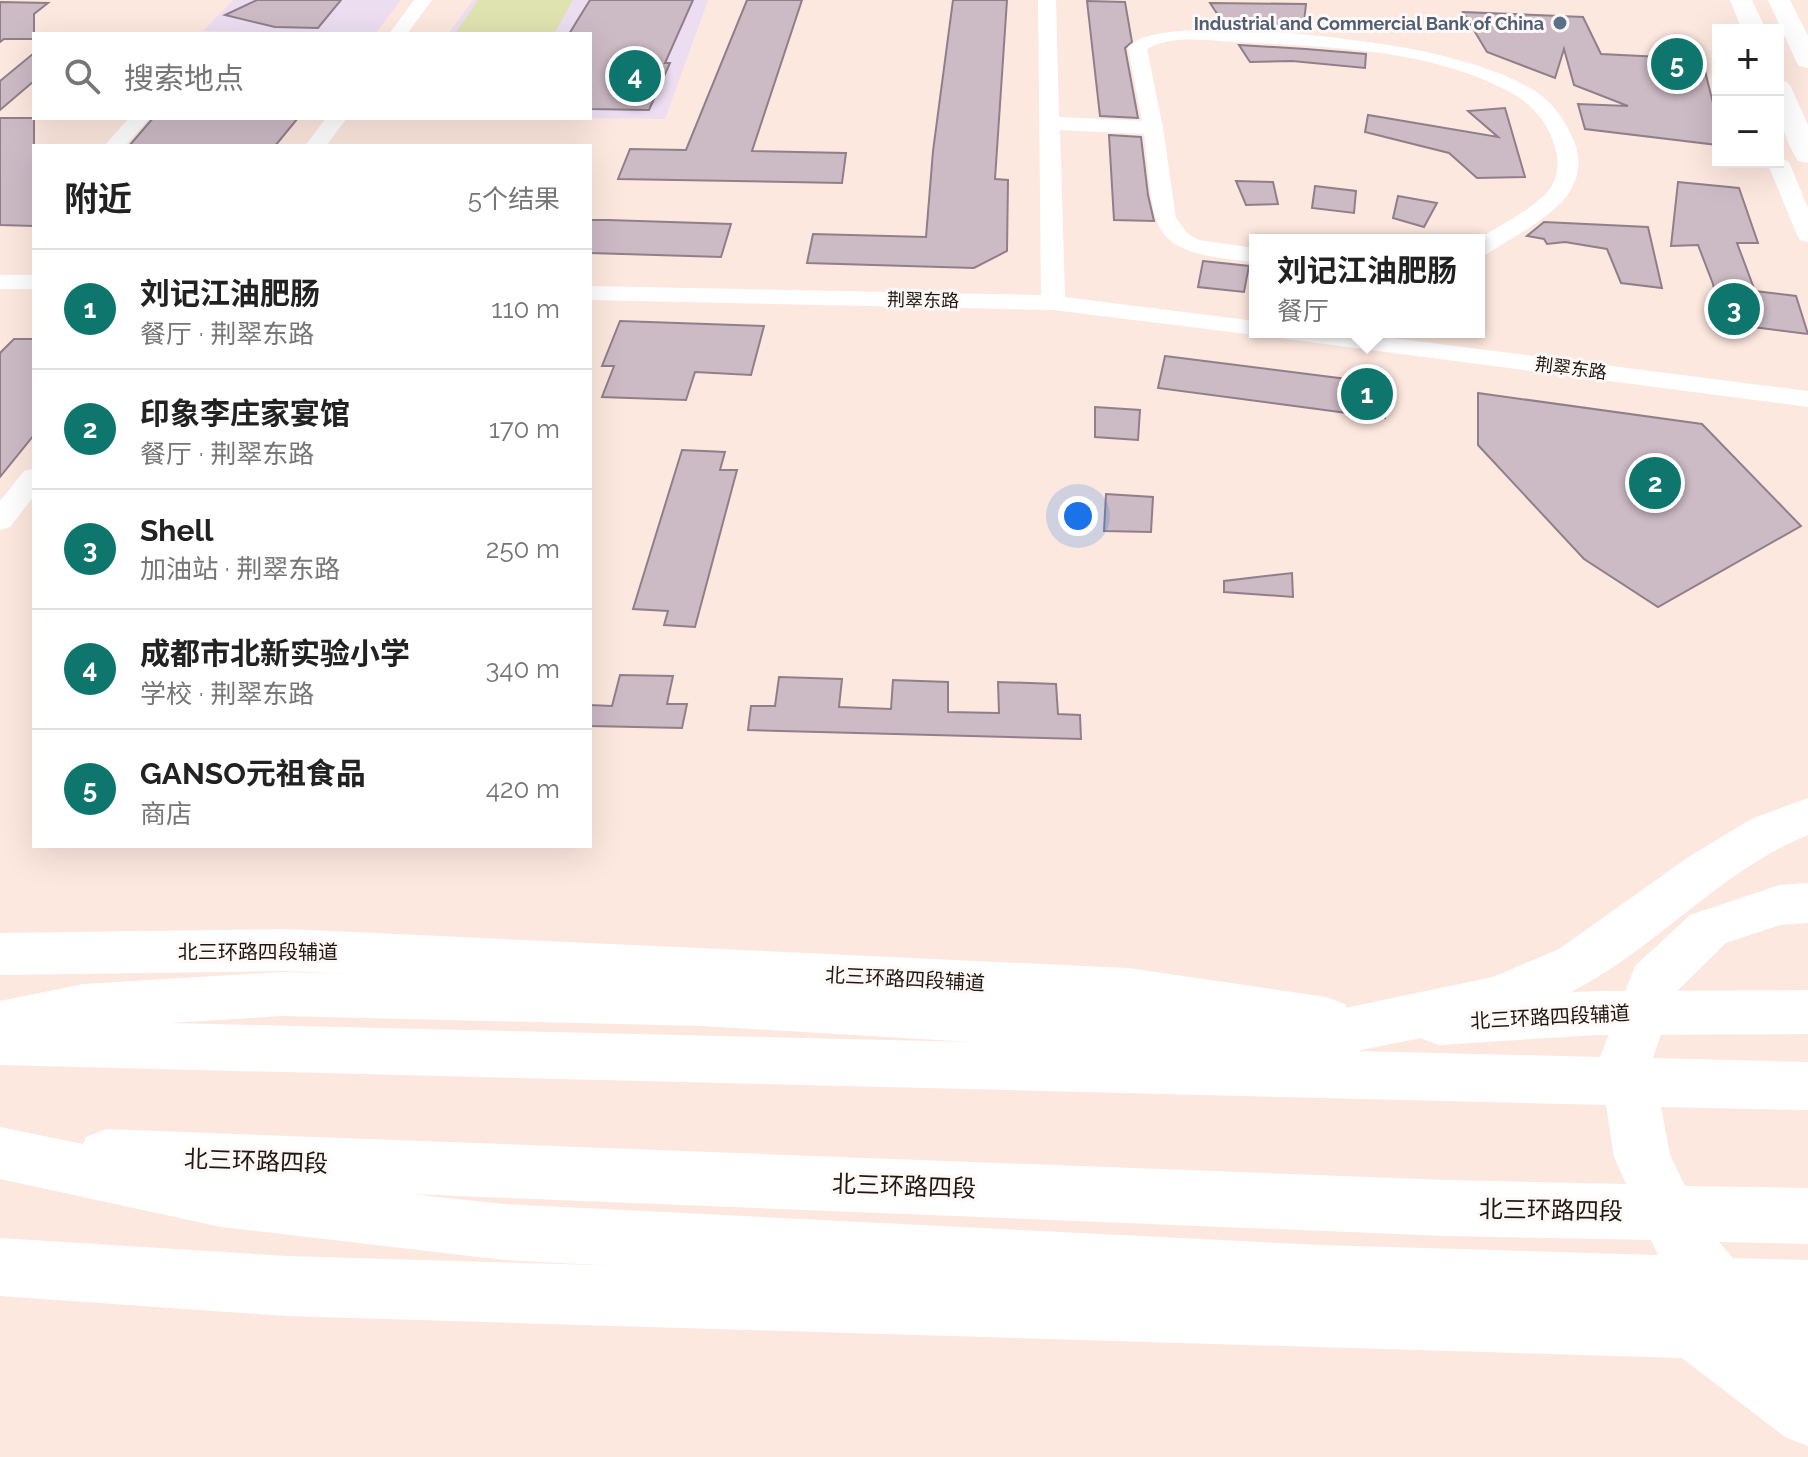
<!DOCTYPE html>
<html lang="zh">
<head>
<meta charset="utf-8">
<style>
	:root { --surface:#fff; --page:#f2f2f2; --text:#222; --muted:#767676; --line:#e0e0e0; --accent:#0f766e }
	body { margin:0; font-family:Raleway,"Noto Sans SC",sans-serif; background:var(--page); color:var(--text) }
	.controls { position:absolute; right:24px; top:24px; display:grid; overflow:hidden; border-radius:0px; box-shadow:0 8px 32px #0002 }
	.controls button { width:72px; height:72px; display:grid; place-items:center; padding:0; border:0; border-bottom:2px solid var(--line); background:var(--surface); color:var(--text); font:40px sans-serif }
	.you { position:absolute; left:1078px; top:516px; width:28px; height:28px; margin:-20px; border:6px solid #fff; border-radius:50%; background:#1a73e8; box-shadow:0 0 0 12px #1a73e833 }
	.badge { display:grid; place-items:center; width:52px; height:52px; border-radius:50%; background:var(--accent); color:#fff; font-size:26px; font-weight:700 }
	.pin { position:absolute; translate:-50% -50%; border:4px solid #fff; box-shadow:0 2px 8px #0006 }
	.popup { position:absolute; left:1249px; top:234px; width:236px; height:104px; box-sizing:border-box; display:grid; place-content:center; border-radius:0px; background:var(--surface); filter:drop-shadow(0 2px 6px #0005); font-size:26px; white-space:nowrap; color:var(--muted) }
	.popup b { font-size:30px; color:var(--text) }
	.popup::after { content:''; position:absolute; left:50%; top:100%; margin-left:-16px; border:16px solid transparent; border-top-color:var(--surface) }
	.list { margin:0; padding:0; list-style:none }
	h2 { display:flex; justify-content:space-between; align-items:center; height:104px; margin:0; padding:0 32px; font-size:34px }
	h2 small { font-size:26px; font-weight:400; color:var(--muted) }
	.list li { display:grid; grid-template-columns:52px 1fr auto; gap:24px; align-items:center; box-sizing:border-box; height:120px; padding:0 32px; border-top:2px solid var(--line) }
	.list b { display:block; font-size:30px; white-space:nowrap }
	.list p { margin:0; font-size:26px; white-space:nowrap; color:var(--muted) }
	.list em { font-size:26px; font-style:normal; color:var(--muted) }
	.icon { flex:none; width:44px; height:44px; fill:none; stroke:currentColor; stroke-width:2; stroke-linecap:round; stroke-linejoin:round }
	.map { position:relative; flex:none; width:1808px; height:1457px; overflow:hidden }
	.search { position:absolute; background:var(--surface); box-shadow:0 8px 32px #0002; left:32px; top:32px; width:560px; height:88px; display:flex; align-items:center; gap:20px; box-sizing:border-box; padding:0 28px; border-radius:0px; color:var(--muted); font-size:30px }
	.panel { position:absolute; background:var(--surface); box-shadow:0 8px 32px #0002; left:32px; top:144px; width:560px; height:704px; border-radius:0px }
	.map>svg:first-child { display:block }
	.education { fill:#ecddf1 }
	.green { fill:#dfe3af }
	.building { fill:#ccbac5; stroke:#907f8a; stroke-width:2 }
	.lines { fill:none; stroke-linecap:round; stroke-linejoin:round }
	.minor { fill:#fff; fill-rule:evenodd }
	.major { fill:#fff; fill-rule:evenodd }
	.highway { fill:#fff; fill-rule:evenodd }
	.service-dot { fill:#5c6f8a; stroke:#fef9f7; stroke-width:3 }
	.labels { text-anchor:middle; dominant-baseline:central; stroke-width:6; stroke-linejoin:round; paint-order:stroke }
	.far-service-label { font-size:18px; font-weight:bold; fill:#4e5e75; stroke:#fef9f7; text-anchor:end }
	.far-street-label { font-size:18px; fill:#1f1815; stroke:#fef9f7 }
	.street-label { font-size:20px; fill:#1f1815; stroke:#fef9f7 }
	.near-street-label { font-size:24px; fill:#1f1815; stroke:#fef9f7 }
</style>
</head>
<body>
<div class="map">
<svg width="1808" height="1457" viewBox="0 0 1808 1457">
	<rect width="100%" height="100%" fill="#fde8df"/>
	<g class="education">
		<polygon points="233,0 401,0 375,34 203,31"/>
		<polygon points="473,0 708,0 665,119 590,118 590,34 448,34"/>
	</g>
	<polygon class="green" points="478,0 573,0 554,34 455,34"/>
	<g class="building">
		<polygon points="257,0 341,0 318,28 275,27 225,15"/>
		<polygon points="590,0 693,0 665,63 670,63 649,110 590,109 590,34 569,34"/>
		<polygon points="747,0 802,0 752,151 846,153 842,183 618,179 630,149 686,150"/>
		<polygon points="953,0 1007,0 995,179 1008,180 1007,251 974,268 807,263 813,234 926,237 933,151"/>
		<polygon points="1087,1 1125,2 1132,42 1125,48 1138,118 1100,116"/>
		<polygon points="0,2 48,3 34,14 34,39 4,39 0,42"/>
		<polygon points="1210,3 1306,4 1303,31 1226,27"/>
		<polygon points="1463,12 1583,17 1601,54 1702,59 1718,123 1718,145 1585,129 1578,104 1628,106 1574,85 1564,49 1555,78 1487,52"/>
		<polygon points="1239,45 1306,49 1366,54 1365,68 1292,61 1250,62"/>
		<polygon points="34,53 34,81 0,110 0,81"/>
		<polygon points="1505,108 1525,177 1477,178 1449,153 1365,132 1368,115 1498,137 1468,111"/>
		<polygon points="0,118 34,118 34,226 0,225"/>
		<polygon points="153,118 298,118 275,146 129,146"/>
		<polygon points="1109,135 1141,137 1148,195 1154,221 1114,220"/>
		<polygon points="1236,181 1273,182 1278,204 1246,205"/>
		<polygon points="1678,182 1739,188 1758,243 1737,243 1755,291 1796,296 1808,334 1722,323 1713,284 1698,245 1671,246"/>
		<polygon points="1315,186 1356,191 1354,213 1312,208"/>
		<polygon points="1398,196 1437,203 1424,227 1393,218"/>
		<polygon points="590,220 608,220 731,224 721,257 590,253"/>
		<polygon points="1544,222 1648,227 1662,288 1621,283 1607,249 1565,242 1547,244 1544,239 1527,236"/>
		<polygon points="1203,261 1249,266 1244,292 1198,287"/>
		<polygon points="620,321 764,326 751,375 695,372 686,400 602,397 614,366 602,366"/>
		<polygon points="14,339 34,339 34,435 0,477 0,353"/>
		<polygon points="1165,356 1386,384 1385,418 1158,388"/>
		<polygon points="1478,393 1702,424 1801,526 1658,607 1584,559 1478,445"/>
		<polygon points="1095,407 1140,410 1138,440 1095,437"/>
		<polygon points="682,450 725,452 720,470 737,470 695,627 664,625 668,611 633,609"/>
		<polygon points="1106,494 1153,497 1151,532 1104,531"/>
		<polygon points="1292,573 1293,597 1224,592 1224,581"/>
		<polygon points="620,675 673,676 667,704 687,704 682,728 590,726 590,705 612,706"/>
		<polygon points="779,677 842,679 839,707 891,709 893,680 948,682 948,712 999,713 998,682 1056,684 1058,714 1080,715 1081,739 748,730 751,706 775,706"/>
	</g>
	<g class="lines">
		<g class="minor">
			<polygon points="414,0 432,0 407,34 389,34"/>
			<path d="M1038 0H1056L1059 117 1142 121 1128 47C1159 10 1382 41 1431 53 1464 61 1498 70 1528 87 1551 99 1564 118 1574 141 1581 159 1580 176 1569 193 1551 219 1513 236 1487 254L1479 256 1477 240C1497 227 1539 206 1551 187 1560 173 1559 156 1553 141 1546 121 1533 106 1515 95 1434 48 1327 47 1236 42 1207 41 1173 34 1147 49L1163 128 1176 218 1188 234 1199 240 1255 248V262C1144 252 1156 234 1144 134L1060 130 1065 297 1255 321V332L1264 333 1255 335 1053 310 590 300V286L1041 295Z"/>
			<polygon points="129,118 150,118 125,146 104,146"/>
			<polygon points="326,118 347,118 326,146 305,146"/>
			<polygon points="1778,156 1789,162 1808,208 1808,242 1800,240 1797,235 1767,162 1778,162"/>
			<rect x="0" y="275" width="34" height="14"/>
			<polygon points="1274,332 1345,332 1808,391 1808,407 1286,339 1277,337"/>
			<polygon points="34,469 34,496 10,527 0,530 0,501 24,471"/>
		</g>
		<g class="major">
			<polygon points="1730,0 1752,0 1766,30 1742,30"/>
			<polygon points="1768,0 1790,0 1808,36 1808,68 1799,66 1796,61"/>
			<path d="M1778 79 1787 82 1791 87 1808 125V163L1798 161C1781 135 1778 109 1778 79Z"/>
			<polygon points="288,929 1128,968 1326,997 1345,1004 1352,1020 1345,1036 1326,1043 1128,1012 914,1001 288,971 0,975 0,933"/>
			<polygon points="1808,990 1808,1034 1597,1035 1439,1045 1420,1038 1413,1022 1420,1006 1439,999 1597,991"/>
			<polygon points="0,1238 286,1256 1808,1300 1808,1362 1790,1361 1808,1375 1808,1446 1785,1437 1682,1358 286,1316 0,1296"/>
		</g>
		<path class="highway" d="M1808 798V835C1727 868 1669 934 1596 978 1525 1022 1436 1034 1357 1051L1600 1057 1635 966 1690 915 1779 885 1808 883V923L1780 925 1726 943 1675 993 1653 1058 1808 1062V1110L1661 1107 1670 1155 1685 1186 1808 1188V1244L1719 1242 1733 1258 1808 1260V1320L1786 1319 1808 1339V1411C1763 1392 1735 1354 1704 1316L1322 1303 504 1260 221 1227 0 1179V1127L83 1144 86 1137 106 1129 1447 1180 1626 1184 1614 1157 1606 1105 0 1065V1001L83 984 282 972 703 982 1071 1002 1181 1013 1330 1011 1493 977 1559 949 1687 858 1751 819ZM282 1016 703 1026 971 1042 170 1023ZM411 1194 1447 1236 1651 1240 1658 1255 1322 1245 504 1204Z"/>
	</g>
	<circle class="service-dot" cx="1560" cy="23" r="8"/>
	<g class="labels">
		<g class="far-service-label">
			<text x="1544" y="23">Industrial and Commercial Bank of China</text>
		</g>
		<g class="far-street-label">
			<text transform="translate(923 300) rotate(1)">荆翠东路</text>
			<text transform="translate(1571 368) rotate(7)">荆翠东路</text>
		</g>
		<g class="street-label">
			<text x="258" y="952">北三环路四段辅道</text>
			<text transform="translate(905 979) rotate(3)">北三环路四段辅道</text>
			<text transform="translate(1550 1017) rotate(-3)">北三环路四段辅道</text>
		</g>
		<g class="near-street-label">
			<text transform="translate(256 1161) rotate(2)">北三环路四段</text>
			<text transform="translate(904 1186) rotate(2)">北三环路四段</text>
			<text transform="translate(1551 1210) rotate(1)">北三环路四段</text>
		</g>
	</g>
</svg>
<div class="controls">
<button>+</button>
<button>−</button>
</div>
<div class="you"></div>
<div class="pin badge" style="left:1367px;top:394px">1</div>
<div class="popup"><b>刘记江油肥肠</b>餐厅</div>
<div class="pin badge" style="left:1655px;top:483px">2</div>
<div class="pin badge" style="left:1734px;top:309px">3</div>
<div class="pin badge" style="left:635px;top:76px">4</div>
<div class="pin badge" style="left:1677px;top:64px">5</div>
<div class="search"><svg class="icon" aria-label="search" viewBox="0 0 24 24"><circle cx="10" cy="10" r="6"/><path d="M15 15l6 6"/></svg>搜索地点</div>
<section class="panel">
<h2>附近<small>5个结果</small></h2>
<ul class="list">
<li><span class="badge">1</span><div><b>刘记江油肥肠</b><p>餐厅 · 荆翠东路</p></div><em>110 m</em></li>
<li><span class="badge">2</span><div><b>印象李庄家宴馆</b><p>餐厅 · 荆翠东路</p></div><em>170 m</em></li>
<li><span class="badge">3</span><div><b>Shell</b><p>加油站 · 荆翠东路</p></div><em>250 m</em></li>
<li><span class="badge">4</span><div><b>成都市北新实验小学</b><p>学校 · 荆翠东路</p></div><em>340 m</em></li>
<li><span class="badge">5</span><div><b>GANSO元祖食品</b><p>商店</p></div><em>420 m</em></li>
</ul>
</section>
</div>
</body>
</html>
